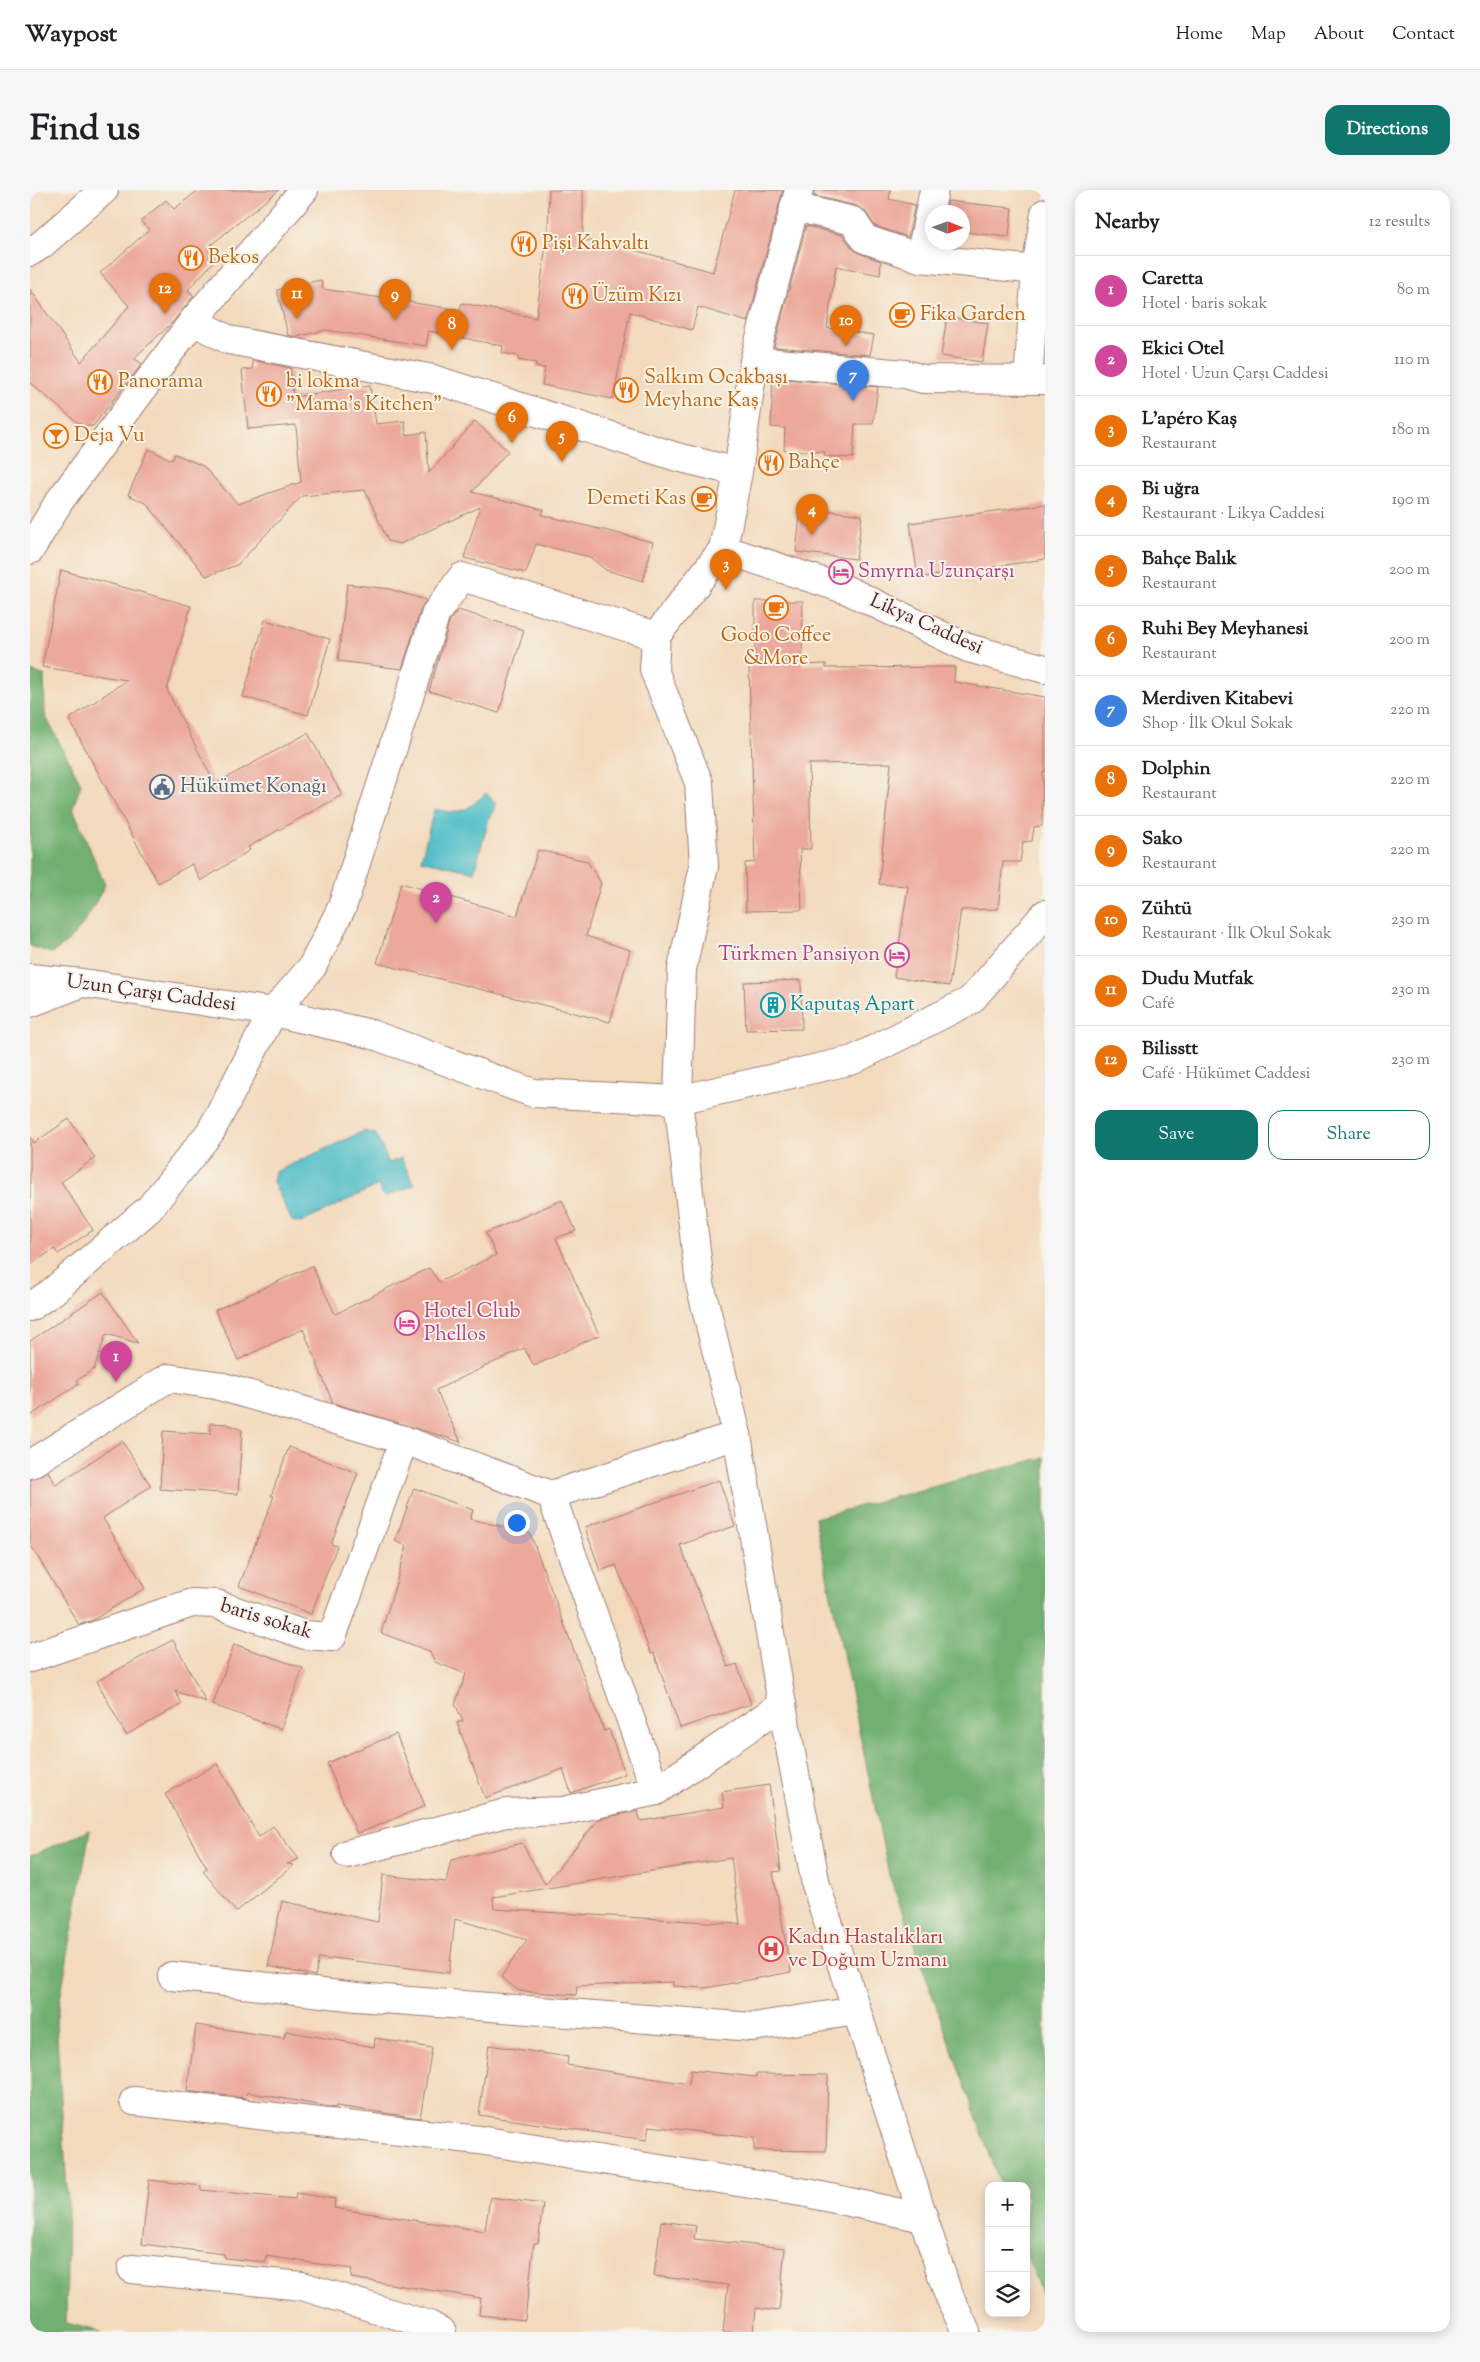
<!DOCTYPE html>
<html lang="en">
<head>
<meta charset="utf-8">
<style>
	:root { --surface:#fff; --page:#f6f6f6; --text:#202124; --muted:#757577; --line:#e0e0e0; --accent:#0f766e }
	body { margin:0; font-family:"Sorts Mill Goudy",serif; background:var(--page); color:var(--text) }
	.controls { position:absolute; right:15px; bottom:15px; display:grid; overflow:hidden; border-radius:10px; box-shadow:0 2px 12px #0003 }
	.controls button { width:45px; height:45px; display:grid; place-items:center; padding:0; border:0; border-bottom:1px solid var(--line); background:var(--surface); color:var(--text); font:25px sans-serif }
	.compass { position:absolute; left:895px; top:15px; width:45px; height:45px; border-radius:50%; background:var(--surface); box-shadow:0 2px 12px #0003; rotate:91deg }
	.you { position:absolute; left:486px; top:1332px; width:18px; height:18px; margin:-12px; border:4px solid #fff; border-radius:50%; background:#1a73e8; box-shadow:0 0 0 8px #1a73e833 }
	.badge { display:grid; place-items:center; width:32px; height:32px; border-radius:50%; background:var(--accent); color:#fff; font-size:16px; font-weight:700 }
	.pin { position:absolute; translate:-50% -41px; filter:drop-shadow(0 1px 2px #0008) }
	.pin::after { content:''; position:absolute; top:26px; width:18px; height:15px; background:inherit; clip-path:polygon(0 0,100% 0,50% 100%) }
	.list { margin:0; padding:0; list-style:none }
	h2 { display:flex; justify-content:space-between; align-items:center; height:65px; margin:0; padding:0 20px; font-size:21px }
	h2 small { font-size:16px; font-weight:400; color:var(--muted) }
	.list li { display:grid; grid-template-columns:32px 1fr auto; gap:15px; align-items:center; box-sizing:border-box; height:70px; padding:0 20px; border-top:1px solid var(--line) }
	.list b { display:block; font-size:19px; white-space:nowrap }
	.list p { margin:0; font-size:16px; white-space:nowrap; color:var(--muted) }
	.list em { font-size:16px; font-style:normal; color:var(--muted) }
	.actions { display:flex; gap:10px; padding:15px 20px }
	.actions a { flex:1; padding:11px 0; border:1px solid var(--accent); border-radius:15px; text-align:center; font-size:18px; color:var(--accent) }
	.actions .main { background:var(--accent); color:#fff }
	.icon { flex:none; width:28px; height:28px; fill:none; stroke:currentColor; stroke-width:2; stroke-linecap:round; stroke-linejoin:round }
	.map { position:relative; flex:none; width:1015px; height:2142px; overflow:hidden; border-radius:15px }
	header { display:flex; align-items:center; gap:30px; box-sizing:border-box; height:70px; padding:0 25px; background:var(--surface); border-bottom:1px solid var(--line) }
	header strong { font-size:24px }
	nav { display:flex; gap:28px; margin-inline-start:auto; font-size:18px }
	.intro { display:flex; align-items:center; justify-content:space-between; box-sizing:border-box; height:120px; padding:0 30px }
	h1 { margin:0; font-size:35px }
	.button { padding:12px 22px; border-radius:15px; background:var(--accent); color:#fff; font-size:18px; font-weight:700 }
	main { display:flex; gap:30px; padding:0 30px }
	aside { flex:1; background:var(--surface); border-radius:15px; box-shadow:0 2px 12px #0003 }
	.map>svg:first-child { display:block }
	.forest { fill:#71b071; stroke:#5e684e }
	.water { fill:#51bec8; stroke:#4e6e7a }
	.building { fill:#eca89b; fill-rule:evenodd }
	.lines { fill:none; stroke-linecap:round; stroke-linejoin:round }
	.minor-casing { stroke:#9e7c74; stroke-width:30 }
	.minor { stroke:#fff; stroke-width:28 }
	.labels { text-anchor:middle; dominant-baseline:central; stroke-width:4; stroke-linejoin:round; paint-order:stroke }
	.food-label { font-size:20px; fill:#c56008; stroke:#f7f3e8; text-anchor:start }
	.hotel-label { font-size:20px; fill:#b23c85; stroke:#f7f3e8; text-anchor:start }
	.street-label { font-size:20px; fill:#4a1f2b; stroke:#f7f3e8 }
	.service-label { font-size:20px; fill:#4e5e75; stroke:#f7f3e8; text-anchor:start }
	.culture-label { font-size:20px; fill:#0d838f; stroke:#f7f3e8; text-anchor:start }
	.health-label { font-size:20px; fill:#be3a42; stroke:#f7f3e8; text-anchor:start }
</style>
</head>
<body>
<header>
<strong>Waypost</strong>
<nav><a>Home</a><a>Map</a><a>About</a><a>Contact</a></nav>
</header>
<div class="intro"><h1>Find us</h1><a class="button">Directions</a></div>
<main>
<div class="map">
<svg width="1015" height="2142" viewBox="0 0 1015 2142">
	<rect width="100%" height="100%" fill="#f7f3e8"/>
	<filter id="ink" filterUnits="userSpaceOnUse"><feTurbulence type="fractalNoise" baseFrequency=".02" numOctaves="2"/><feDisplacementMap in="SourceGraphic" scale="10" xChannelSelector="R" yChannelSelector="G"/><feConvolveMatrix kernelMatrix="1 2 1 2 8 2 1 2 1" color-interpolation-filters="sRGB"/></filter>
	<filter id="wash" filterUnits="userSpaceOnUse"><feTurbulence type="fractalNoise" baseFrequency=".0096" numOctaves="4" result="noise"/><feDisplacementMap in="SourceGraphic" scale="20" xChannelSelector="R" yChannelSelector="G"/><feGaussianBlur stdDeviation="1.12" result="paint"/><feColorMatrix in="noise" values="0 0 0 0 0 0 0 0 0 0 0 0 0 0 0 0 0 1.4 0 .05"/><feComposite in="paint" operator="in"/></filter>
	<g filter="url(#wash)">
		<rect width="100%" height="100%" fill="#f3dabd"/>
		<g class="forest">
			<path d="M0 481 14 485 15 525 51 594 43 618 75 695C61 721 48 750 21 763L0 756Z"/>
			<polygon points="1015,1267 1015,2113 996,2064 996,1996 971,1996 859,1685 785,1328"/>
			<polygon points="60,1640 26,1832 38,2014 36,2133 71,2142 0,2142 0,1666"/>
		</g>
		<g class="water">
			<path d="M456 603 467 615 460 626 444 682 391 670 404 619C431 625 436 621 456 603Z"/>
			<polygon points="334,941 346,944 359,973 371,968 385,995 354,1007 348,995 271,1033 262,1031 243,992 245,982"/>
		</g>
		<g id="blocks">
			<g class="building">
				<polygon points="169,0 249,0 177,58 186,69 158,100 164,106 141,134 104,168 112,174 63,236 52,236 0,193 0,99 51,172 99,116 70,83 119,40 111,31 136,10 144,19"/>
				<polygon points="519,0 553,0 553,50 587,55 683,82 705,0 753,0 718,132 668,117 662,140 600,122 583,209 512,195 515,178 506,177 506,173 488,170 489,166 472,163 473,156 399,141 396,156 296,140 266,147 258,145 247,100 291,90 293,99 430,120 432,113 506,128 518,40"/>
				<polygon points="784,0 861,0 859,9 885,15 878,47 845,36 836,22 827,16 784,6"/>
				<polygon points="918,11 982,18 979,47 932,42 932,22 915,22"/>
				<polygon points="776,36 813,45 822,58 829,63 851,71 850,85 806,76 797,138 844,145 840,165 744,157"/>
				<polygon points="917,127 958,133 952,172 911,166"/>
				<polygon points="222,170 260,178 263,207 340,195 346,234 375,231 376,245 396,242 399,283 445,231 478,261 442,302 514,320 512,325 623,352 613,391 576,380 560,367 506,354 496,383 434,368 450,317 370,354 358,351 335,300 272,306 207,375 176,386 116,313 98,305 118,259 142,270 145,264 173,276 208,314 271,292 266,235 218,239 212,180 223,179"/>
				<polygon points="743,188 848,197 843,234 825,234 823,268 794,266 795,262 754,260 755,238 741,237"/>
				<polygon points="1015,314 1015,369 888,388 880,333"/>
				<polygon points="771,317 832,325 826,369 766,362"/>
				<polygon points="31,380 161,416 137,500 185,594 278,543 312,605 218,657 220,660 171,691 162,674 128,693 39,529 97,490 12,477"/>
				<polygon points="317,394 359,399 396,410 391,418 372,479 308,471"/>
				<polygon points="725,411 773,411 772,475 796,474 796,478 925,477 924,492 1015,507 1015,582 1013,582 1012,636 1004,637 1002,651 993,652 990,672 973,672 968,719 931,720 919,796 864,787 878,696 849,694 861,573 779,574 781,659 770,659 772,720 716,721 715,673 725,672 719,477 725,477"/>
				<polygon points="428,420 494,440 469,523 399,501 420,430"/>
				<polygon points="235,430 300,449 278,525 213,507"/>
				<polygon points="508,660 557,671 571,693 556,746 600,760 580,832 347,773 371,693 487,726"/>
				<polygon points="771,790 772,839 716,840 714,792"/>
				<polygon points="39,929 65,968 31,992 63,1040 28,1064 24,1059 0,1075 0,947 4,953"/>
				<polygon points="532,1010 546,1041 526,1048 569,1145 504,1176 494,1158 406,1200 431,1252 303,1213 273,1139 208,1170 185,1120 282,1076 305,1124 399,1078 409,1092 466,1065 456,1043"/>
				<polygon points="73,1102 108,1153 76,1144 64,1179 46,1191 49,1194 0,1226 0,1151"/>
				<polygon points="180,1233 197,1234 212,1240 208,1304 130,1299 133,1241 180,1244"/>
				<polygon points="92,1251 121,1296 73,1328 115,1398 63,1430 49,1435 0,1354 0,1290 18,1281 26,1295"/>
				<polygon points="259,1257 328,1283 301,1354 307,1356 281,1424 209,1396 244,1306 241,1306"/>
				<polygon points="689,1290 705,1336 650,1355 698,1477 707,1474 721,1514 650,1538 624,1463 621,1464 586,1375 570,1381 555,1337"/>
				<polygon points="384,1298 443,1320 440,1329 500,1343 574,1541 579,1539 595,1584 541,1603 533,1579 455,1608 427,1533 433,1531 425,1514 436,1484 405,1472 399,1461 351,1443 377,1356 365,1351"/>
				<polygon points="143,1450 176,1512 145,1501 152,1514 96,1545 67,1491"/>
				<polygon points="204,1454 273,1478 251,1539 183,1515"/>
				<polygon points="366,1544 395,1616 327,1644 297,1573"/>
				<polygon points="187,1574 229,1647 243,1636 269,1669 257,1674 264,1675 206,1722 173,1681 177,1678 135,1604"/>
				<path d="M739 1595 751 1681 743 1682 761 1782 676 1798 643 1796V1792L547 1796 546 1805 489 1801 471 1787 497 1750 425 1729 419 1783 302 1768 301 1770 289 1768 285 1786 238 1776 252 1711 348 1732 353 1685 416 1692 421 1670 492 1653 515 1694 569 1629 607 1621 611 1631 694 1617 692 1602ZM701 1668 710 1734 464 1719 463 1707Z"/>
				<polygon points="166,1835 254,1848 256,1841 344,1857 345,1848 402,1858 390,1928 306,1916 305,1918 299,1917 217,1902 216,1908 157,1901"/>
				<polygon points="459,1855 538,1867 537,1875 659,1894 661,1880 726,1887 726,1884 798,1885 796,1961 724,1960 724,1948 619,1936 616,1950 449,1925"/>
				<polygon points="119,1990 171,1996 171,2000 265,2009 266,2003 305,2009 304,2018 455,2041 460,2007 513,2014 508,2053 504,2053 495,2130 449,2125 451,2108 321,2088 322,2079 236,2066 236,2072 194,2068 194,2064 112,2054"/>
				<polygon points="631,2031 666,2036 664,2049 755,2058 749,2121 726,2118 724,2142 693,2142 698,2095 624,2086"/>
			</g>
		</g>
	</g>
	<g filter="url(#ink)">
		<use href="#blocks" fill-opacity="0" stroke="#9e7c74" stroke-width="1"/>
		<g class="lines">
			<defs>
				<g id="minor">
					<polyline points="764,17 823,31 835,49 890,68 1006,80"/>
					<polyline points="0,62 11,55 74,0"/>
					<polyline points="890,68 904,0"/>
					<polyline points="163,131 199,150 403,189 647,267 708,282"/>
					<polyline points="724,171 875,184 893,189 1015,190"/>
					<polyline points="998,190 1006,80 1015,23"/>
					<polyline points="693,359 817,400 938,458 1015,479"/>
					<polyline points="0,360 28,313 163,131 274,0"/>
					<polyline points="626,446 624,480 669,593 674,676 652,779 648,910 670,1094 707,1245 752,1515 786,1695 917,2101 936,2142"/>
					<polyline points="626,446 693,359 708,282 724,171 769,0"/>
					<polyline points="0,788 53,793 243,822 341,844 503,903 648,910 823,870 941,810 1015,724"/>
					<polyline points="0,813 47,795"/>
					<polyline points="0,1117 22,1102 119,1019 181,941 243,822 282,777 312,717 406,423 432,387 626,446"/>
					<polyline points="0,1274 138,1188 186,1195 374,1250 521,1305 707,1245"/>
					<polyline points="521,1305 626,1601"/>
					<polyline points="0,1468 162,1413 186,1414 275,1445 302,1447 374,1250"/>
					<polyline points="317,1664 476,1623 533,1621 626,1601 752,1515"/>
					<polyline points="142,1786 327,1807 723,1837 826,1821"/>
					<polyline points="104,1911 449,1950 777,2003 894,2028"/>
					<polyline points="102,2079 272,2096 399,2135 412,2142"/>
				</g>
			</defs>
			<use href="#minor" class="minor-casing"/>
			<use href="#minor" class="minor"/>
		</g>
	</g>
	<defs>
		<symbol id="restaurant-ring" viewBox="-11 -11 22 22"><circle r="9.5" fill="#f7f3e8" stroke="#e8710a" stroke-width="1.5"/><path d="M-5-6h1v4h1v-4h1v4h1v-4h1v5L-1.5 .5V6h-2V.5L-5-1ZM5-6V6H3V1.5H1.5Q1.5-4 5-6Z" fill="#e8710a"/></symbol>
		<symbol id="cafe-ring" viewBox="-11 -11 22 22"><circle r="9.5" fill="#f7f3e8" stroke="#e8710a" stroke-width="1.5"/><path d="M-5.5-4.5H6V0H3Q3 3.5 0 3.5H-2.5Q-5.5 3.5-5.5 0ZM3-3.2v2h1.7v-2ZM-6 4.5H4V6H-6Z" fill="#e8710a"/></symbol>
		<symbol id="bar-ring" viewBox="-11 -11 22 22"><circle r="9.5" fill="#f7f3e8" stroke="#e8710a" stroke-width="1.5"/><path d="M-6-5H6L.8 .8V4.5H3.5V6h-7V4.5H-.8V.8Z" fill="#e8710a"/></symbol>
		<symbol id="hotel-ring" viewBox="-11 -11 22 22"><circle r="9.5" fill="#f7f3e8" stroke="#d1479c" stroke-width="1.5"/><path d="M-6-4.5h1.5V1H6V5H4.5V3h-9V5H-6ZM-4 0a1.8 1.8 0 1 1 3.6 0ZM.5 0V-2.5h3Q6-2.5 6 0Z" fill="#d1479c"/></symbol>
		<symbol id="civic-ring" viewBox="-11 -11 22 22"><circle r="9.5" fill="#f7f3e8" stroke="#5c6f8a" stroke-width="1.5"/><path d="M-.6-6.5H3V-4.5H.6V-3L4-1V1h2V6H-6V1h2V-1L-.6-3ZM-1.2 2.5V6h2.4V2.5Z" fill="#5c6f8a"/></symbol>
		<symbol id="building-ring" viewBox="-11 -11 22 22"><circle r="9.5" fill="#f7f3e8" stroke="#0f9aa8" stroke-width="1.5"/><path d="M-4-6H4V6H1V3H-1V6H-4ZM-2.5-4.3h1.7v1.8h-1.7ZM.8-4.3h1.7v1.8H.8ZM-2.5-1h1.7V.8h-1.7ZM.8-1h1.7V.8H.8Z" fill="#0f9aa8"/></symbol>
		<symbol id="hospital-ring" viewBox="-11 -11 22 22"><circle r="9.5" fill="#f7f3e8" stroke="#e0444e" stroke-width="1.5"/><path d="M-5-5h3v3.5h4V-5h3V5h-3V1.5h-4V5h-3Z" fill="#e0444e"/></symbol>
	</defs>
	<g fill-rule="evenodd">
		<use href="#restaurant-ring" x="480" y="40" width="28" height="28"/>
		<use href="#restaurant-ring" x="147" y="54" width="28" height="28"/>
		<use href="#restaurant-ring" x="531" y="92" width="28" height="28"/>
		<use href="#cafe-ring" x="858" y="111" width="28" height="28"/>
		<use href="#restaurant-ring" x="56" y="178" width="28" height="28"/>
		<use href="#restaurant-ring" x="582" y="186" width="28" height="28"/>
		<use href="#restaurant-ring" x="225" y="190" width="28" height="28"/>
		<use href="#bar-ring" x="12" y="232" width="28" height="28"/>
		<use href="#restaurant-ring" x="727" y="259" width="28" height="28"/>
		<use href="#cafe-ring" x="660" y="295" width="28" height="28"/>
		<use href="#hotel-ring" x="797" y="368" width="28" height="28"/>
		<use href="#cafe-ring" x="732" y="404" width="28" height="28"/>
		<use href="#civic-ring" x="118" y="583" width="28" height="28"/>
		<use href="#hotel-ring" x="853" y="751" width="28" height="28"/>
		<use href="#building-ring" x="729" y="801" width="28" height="28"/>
		<use href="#hotel-ring" x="363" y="1119" width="28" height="28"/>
		<use href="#hospital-ring" x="727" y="1745" width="28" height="28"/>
	</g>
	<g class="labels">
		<g class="food-label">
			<text x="512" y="54">Pişi Kahvaltı</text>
			<text x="178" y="68">Bekos</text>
			<text x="562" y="106">Üzüm Kızı</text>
			<text x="890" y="125">Fika Garden</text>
			<text x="614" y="188">Salkım Ocakbaşı<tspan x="614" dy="23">Meyhane Kaş</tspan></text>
			<text x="88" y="192">Panorama</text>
			<text x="256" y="192">bi lokma<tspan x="256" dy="23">"Mama's Kitchen"</tspan></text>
			<text x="44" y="246">Deja Vu</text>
			<text x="758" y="273">Bahçe</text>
			<text x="656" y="309" text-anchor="end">Demeti Kas</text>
			<text x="746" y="446" text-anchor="middle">Godo Coffee<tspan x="746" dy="23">&amp;More</tspan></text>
		</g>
		<g class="hotel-label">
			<text x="828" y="382">Smyrna Uzunçarşı</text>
			<text x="850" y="765" text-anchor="end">Türkmen Pansiyon</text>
			<text x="394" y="1122">Hotel Club<tspan x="394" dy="23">Phellos</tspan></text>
		</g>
		<g class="street-label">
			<text transform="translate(896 435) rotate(24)">Likya Caddesi</text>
			<text transform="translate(121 804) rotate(8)">Uzun Çarşı Caddesi</text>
			<text transform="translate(236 1430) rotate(17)">baris sokak</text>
		</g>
		<g class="service-label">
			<text x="150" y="597">Hükümet Konağı</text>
		</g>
		<g class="culture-label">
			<text x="760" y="815">Kaputaş Apart</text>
		</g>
		<g class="health-label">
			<text x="758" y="1748">Kadın Hastalıkları<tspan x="758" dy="23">ve Doğum Uzmanı</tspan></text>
		</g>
	</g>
</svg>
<div class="controls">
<button>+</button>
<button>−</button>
<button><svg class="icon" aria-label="layers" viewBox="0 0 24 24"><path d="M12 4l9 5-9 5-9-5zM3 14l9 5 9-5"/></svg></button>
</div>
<svg class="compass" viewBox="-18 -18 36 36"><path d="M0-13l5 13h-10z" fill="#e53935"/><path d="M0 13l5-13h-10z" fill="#757577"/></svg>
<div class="you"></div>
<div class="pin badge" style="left:86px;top:1192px;background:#d1479c">1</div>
<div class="pin badge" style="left:406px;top:733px;background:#d1479c">2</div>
<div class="pin badge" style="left:696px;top:400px;background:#e8710a">3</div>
<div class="pin badge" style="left:782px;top:345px;background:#e8710a">4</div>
<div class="pin badge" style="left:532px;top:272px;background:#e8710a">5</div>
<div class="pin badge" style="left:482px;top:253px;background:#e8710a">6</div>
<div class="pin badge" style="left:823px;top:211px;background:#3f7fe0">7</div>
<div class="pin badge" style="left:422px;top:160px;background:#e8710a">8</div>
<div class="pin badge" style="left:365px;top:130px;background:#e8710a">9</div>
<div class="pin badge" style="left:816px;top:156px;background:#e8710a">10</div>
<div class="pin badge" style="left:267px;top:129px;background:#e8710a">11</div>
<div class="pin badge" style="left:135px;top:124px;background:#e8710a">12</div>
</div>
<aside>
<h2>Nearby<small>12 results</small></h2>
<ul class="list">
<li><span class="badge" style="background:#d1479c">1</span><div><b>Caretta</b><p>Hotel · baris sokak</p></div><em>80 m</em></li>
<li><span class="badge" style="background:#d1479c">2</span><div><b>Ekici Otel</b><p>Hotel · Uzun Çarşı Caddesi</p></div><em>110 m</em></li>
<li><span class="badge" style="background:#e8710a">3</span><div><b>L'apéro Kaş</b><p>Restaurant</p></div><em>180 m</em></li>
<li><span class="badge" style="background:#e8710a">4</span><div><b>Bi uğra</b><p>Restaurant · Likya Caddesi</p></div><em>190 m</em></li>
<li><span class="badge" style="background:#e8710a">5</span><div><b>Bahçe Balık</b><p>Restaurant</p></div><em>200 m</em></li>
<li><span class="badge" style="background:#e8710a">6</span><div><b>Ruhi Bey Meyhanesi</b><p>Restaurant</p></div><em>200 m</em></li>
<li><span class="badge" style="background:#3f7fe0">7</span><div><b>Merdiven Kitabevi</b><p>Shop · İlk Okul Sokak</p></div><em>220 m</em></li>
<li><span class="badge" style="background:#e8710a">8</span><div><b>Dolphin</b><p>Restaurant</p></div><em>220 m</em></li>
<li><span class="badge" style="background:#e8710a">9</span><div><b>Sako</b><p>Restaurant</p></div><em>220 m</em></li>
<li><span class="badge" style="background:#e8710a">10</span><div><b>Zühtü</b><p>Restaurant · İlk Okul Sokak</p></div><em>230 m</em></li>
<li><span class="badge" style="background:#e8710a">11</span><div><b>Dudu Mutfak</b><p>Café</p></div><em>230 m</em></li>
<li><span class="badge" style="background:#e8710a">12</span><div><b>Bilisstt</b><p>Café · Hükümet Caddesi</p></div><em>230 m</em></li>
</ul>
<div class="actions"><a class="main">Save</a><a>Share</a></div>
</aside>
</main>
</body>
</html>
